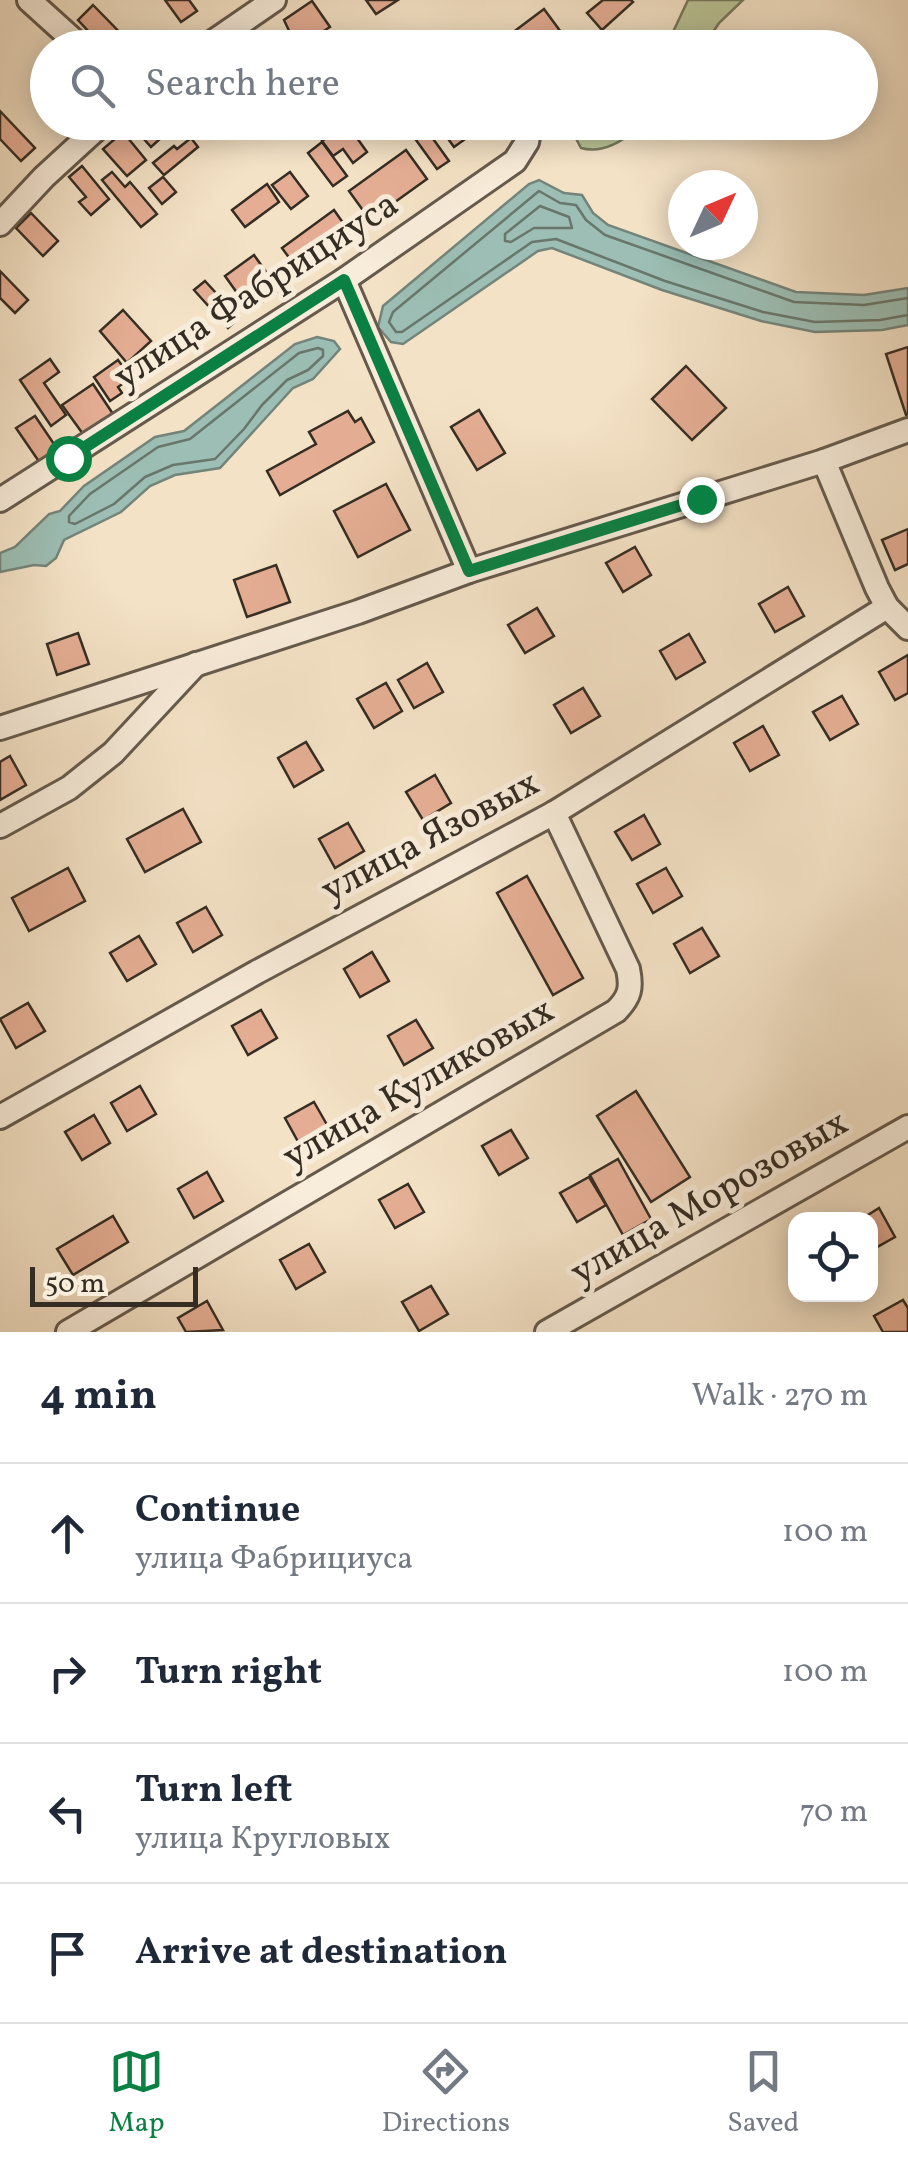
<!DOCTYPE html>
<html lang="en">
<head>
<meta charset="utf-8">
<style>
	:root { --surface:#fff; --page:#f2f2f3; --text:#1f2937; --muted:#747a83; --line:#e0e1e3; --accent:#0b8043 }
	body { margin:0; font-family:Vollkorn,serif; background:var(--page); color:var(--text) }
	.controls { position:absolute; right:30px; bottom:30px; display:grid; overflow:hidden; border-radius:20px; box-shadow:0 5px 25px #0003 }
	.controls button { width:90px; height:90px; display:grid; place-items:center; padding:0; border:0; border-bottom:2px solid var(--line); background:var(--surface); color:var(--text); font:50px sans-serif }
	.compass { position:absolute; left:668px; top:170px; width:90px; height:90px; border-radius:50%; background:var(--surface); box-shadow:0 5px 25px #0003; rotate:46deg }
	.scale { position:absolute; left:30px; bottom:25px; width:168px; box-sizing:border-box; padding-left:10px; border:5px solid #352d23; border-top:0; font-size:28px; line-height:35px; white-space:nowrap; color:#352d23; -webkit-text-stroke:8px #f8ecda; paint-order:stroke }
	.stop { position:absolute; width:30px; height:30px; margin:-22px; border:8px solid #0b8043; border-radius:50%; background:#fff }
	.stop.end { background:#0b8043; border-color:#fff; box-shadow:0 2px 10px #0008 }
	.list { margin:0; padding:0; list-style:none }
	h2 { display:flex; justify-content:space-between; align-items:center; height:130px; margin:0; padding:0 40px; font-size:42px }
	h2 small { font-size:32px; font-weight:400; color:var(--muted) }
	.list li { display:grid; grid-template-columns:65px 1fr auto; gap:30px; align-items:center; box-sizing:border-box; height:140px; padding:0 40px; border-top:2px solid var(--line) }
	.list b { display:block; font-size:38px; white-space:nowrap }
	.list p { margin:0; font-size:32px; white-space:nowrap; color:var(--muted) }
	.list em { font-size:32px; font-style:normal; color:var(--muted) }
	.icon { flex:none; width:55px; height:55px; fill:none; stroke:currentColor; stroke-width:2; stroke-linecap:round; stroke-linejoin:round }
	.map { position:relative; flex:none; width:908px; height:1332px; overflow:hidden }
	.search { position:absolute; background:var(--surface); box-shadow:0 5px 25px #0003; left:30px; right:30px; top:30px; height:110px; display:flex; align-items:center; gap:25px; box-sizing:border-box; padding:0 35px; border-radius:55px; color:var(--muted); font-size:38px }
	.sheet { height:690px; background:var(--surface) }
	nav { display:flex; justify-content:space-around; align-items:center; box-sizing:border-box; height:140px; border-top:2px solid var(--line); background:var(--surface); font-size:28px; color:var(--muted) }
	nav a { display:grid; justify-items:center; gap:5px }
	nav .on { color:var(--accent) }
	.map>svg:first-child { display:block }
	.green { fill:#bac396; stroke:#78785c; stroke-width:2.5 }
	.water { fill:#9cbeb4; stroke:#73847a; stroke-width:2.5 }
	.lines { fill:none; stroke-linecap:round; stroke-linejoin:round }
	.shore { stroke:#68766c; stroke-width:2.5 }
	.building { fill:#e5ae94; stroke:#352d23; stroke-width:2.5 }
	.street-casing { stroke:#655a4c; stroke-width:28 }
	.street { stroke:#f8ecda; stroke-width:22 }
	.route { stroke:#0b8043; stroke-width:12 }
	.labels { text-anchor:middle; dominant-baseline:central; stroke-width:10; stroke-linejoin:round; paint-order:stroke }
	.street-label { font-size:38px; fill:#352d23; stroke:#f8ecda }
</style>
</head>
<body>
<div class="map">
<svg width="908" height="1332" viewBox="0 0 908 1332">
	<rect width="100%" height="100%" fill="#f4e2c6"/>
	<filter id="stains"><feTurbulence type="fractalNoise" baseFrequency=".002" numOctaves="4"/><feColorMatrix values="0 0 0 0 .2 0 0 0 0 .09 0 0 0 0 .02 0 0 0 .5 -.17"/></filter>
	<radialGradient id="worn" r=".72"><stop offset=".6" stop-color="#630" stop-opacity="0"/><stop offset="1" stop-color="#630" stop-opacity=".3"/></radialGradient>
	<g class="green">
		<polygon points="688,0 743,0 719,23 703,47 666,47"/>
		<path d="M577 122H646V123C627 137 606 155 581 148L573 133Z"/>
	</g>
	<g class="water">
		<polygon points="539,180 564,193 582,195 593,213 608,225 796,292 864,295 908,288 908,325 882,330 815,332 761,321 662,290 552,248 538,251 403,344 391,342 378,327 383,306 529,184"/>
		<polygon points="317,337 334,341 340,349 313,379 293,388 220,468 175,475 150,486 121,512 64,540 56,558 46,566 34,565 0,572 0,553 15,547 49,514 60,511 84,486 155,437 184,431 295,344"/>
	</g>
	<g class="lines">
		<g class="shore">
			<polygon points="540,206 569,217 572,228 534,228 511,242 505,241 505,234"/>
			<polyline points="908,298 864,305 794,302 605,235 586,220 576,205 560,203 539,191 393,312 389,322 396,332 402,332 532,242 556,239 665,281 763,312 815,322 880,320 908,315"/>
			<polygon points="318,348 323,350 323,356 308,370 287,380 262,405 244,429 215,459 173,465 145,477 114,504 75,524 69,522 69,516 90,494 158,447 190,439 299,353"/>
		</g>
	</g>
	<g class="building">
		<polygon points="165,0 189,0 197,11 181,22"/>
		<polygon points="366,0 398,0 376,14"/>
		<polygon points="603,0 631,0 633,2 602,30 587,13"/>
		<polygon points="312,1 330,27 297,48 284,20"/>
		<polygon points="93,5 135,48 104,48 78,20"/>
		<polygon points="544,9 569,43 562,48 492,48"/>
		<polygon points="48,77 48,101 36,90"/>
		<polygon points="0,111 35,148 21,161 0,139"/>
		<polygon points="145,122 161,138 151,147 136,130"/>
		<polygon points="348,122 377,124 357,138 367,152 353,163 343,149 333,156 322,141"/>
		<polygon points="403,122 421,122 449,161 437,169"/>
		<polygon points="436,122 469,122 475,132 454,147"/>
		<polygon points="123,132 146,160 127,176 103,149"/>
		<polygon points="191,138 198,147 164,175 153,163 174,146 177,149"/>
		<polygon points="322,142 347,176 333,186 308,153"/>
		<polygon points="406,150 427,179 370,220 349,191"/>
		<polygon points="82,166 109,199 91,215 79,202 86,197 69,177"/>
		<polygon points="112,172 125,187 130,182 157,214 141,227 102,180"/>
		<polygon points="290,172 308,196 291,209 272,185"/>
		<polygon points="163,177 176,192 162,204 149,188"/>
		<polygon points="267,184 279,202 245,227 232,210"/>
		<polygon points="334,210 353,237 301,274 282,248"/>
		<polygon points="31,213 58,241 43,256 16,228"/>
		<polygon points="254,255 279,290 250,311 225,276"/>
		<polygon points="0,271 28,300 15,313 0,298"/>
		<polygon points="205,281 239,318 228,328 194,290"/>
		<polygon points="123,310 151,341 127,363 100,331"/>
		<polygon points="908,347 908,414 906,415 886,354"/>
		<polygon points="50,359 59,372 44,383 66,415 51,426 20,380"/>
		<polygon points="118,360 131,378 118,387 122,393 110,401 94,377"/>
		<polygon points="686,366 726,408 692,440 652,399"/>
		<polygon points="93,384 113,414 83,434 62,405"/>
		<polygon points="479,410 505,453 477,470 451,427"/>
		<polygon points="348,411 355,422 361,418 374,442 280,495 267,471 316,444 309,432"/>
		<polygon points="35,416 58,450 40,463 16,428"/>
		<polygon points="386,484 410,530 358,557 334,511"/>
		<polygon points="908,529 908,564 895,570 882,540"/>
		<polygon points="635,547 651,575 623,592 606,563"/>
		<polygon points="276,565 290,602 247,617 234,580"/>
		<polygon points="788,587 804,616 775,632 759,604"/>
		<polygon points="537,608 554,636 525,653 508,625"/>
		<polygon points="78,633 89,664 57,675 47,644"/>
		<polygon points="689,634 705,662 676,679 660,651"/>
		<polygon points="908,655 908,693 895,700 879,672"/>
		<polygon points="427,663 443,692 414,708 398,680"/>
		<polygon points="386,683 402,711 374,728 357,699"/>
		<polygon points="583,688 600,716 571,733 554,705"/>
		<polygon points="842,696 858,724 830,740 813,712"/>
		<polygon points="763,726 779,755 750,771 734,743"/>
		<polygon points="306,742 323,770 294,787 278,758"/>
		<polygon points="10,756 26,785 0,800 0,762"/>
		<polygon points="435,775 451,803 423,820 406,792"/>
		<polygon points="183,809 201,842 145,872 127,839"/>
		<polygon points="644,815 660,844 632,860 615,832"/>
		<polygon points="348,823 364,851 335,868 319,839"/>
		<polygon points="68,868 85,901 29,931 12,898"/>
		<polygon points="666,868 682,896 653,913 637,884"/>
		<polygon points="527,876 583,978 553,995 497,893"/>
		<polygon points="206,907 222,935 193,952 177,923"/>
		<polygon points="702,928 719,956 690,973 674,944"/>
		<polygon points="139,936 156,964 127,981 110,953"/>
		<polygon points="372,952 389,981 360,997 344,969"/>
		<polygon points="28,1003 45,1031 16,1048 0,1019"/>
		<polygon points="261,1010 277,1038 248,1055 232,1026"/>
		<polygon points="416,1020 433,1048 404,1065 388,1036"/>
		<polygon points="140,1086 156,1114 127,1131 111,1103"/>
		<polygon points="636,1091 690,1177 651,1202 597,1116"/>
		<polygon points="314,1102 330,1130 301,1147 285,1118"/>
		<polygon points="94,1115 110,1143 82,1160 65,1132"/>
		<polygon points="511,1130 528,1158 499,1175 482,1146"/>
		<polygon points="618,1159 651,1219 623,1235 590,1175"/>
		<polygon points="207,1172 223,1201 194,1218 178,1189"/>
		<polygon points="589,1177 606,1205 577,1222 560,1193"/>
		<polygon points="408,1184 424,1212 395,1228 379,1200"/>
		<polygon points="879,1208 895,1237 870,1251 870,1220 860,1220"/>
		<polygon points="113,1216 128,1242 73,1275 57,1249"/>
		<polygon points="309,1244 325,1272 296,1289 280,1260"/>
		<polygon points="431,1286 448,1314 419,1331 402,1302"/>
		<polygon points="903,1300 908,1308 908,1332 883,1332 874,1316"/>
		<polygon points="207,1301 223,1330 186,1332 178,1318"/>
	</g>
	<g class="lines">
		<defs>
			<g id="street">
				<polyline points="29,0 82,48"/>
				<polyline points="204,48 274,0"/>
				<polyline points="0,224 44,177 104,122"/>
				<polyline points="344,280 469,571"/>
				<polyline points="824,461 877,588 887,607 908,628"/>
				<polyline points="0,500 344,280 515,161 527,142 531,122"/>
				<polyline points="0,728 358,612 469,571 824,461 908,430"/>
				<polyline points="0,826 69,788 113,753 196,664"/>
				<polyline points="0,1117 257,972 554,813 887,607"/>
				<path d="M68 1332 616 1011C630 997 632 988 628 969L554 813"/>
				<polyline points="547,1332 908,1127"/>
			</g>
		</defs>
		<use href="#street" class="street-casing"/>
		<use href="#street" class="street"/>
	</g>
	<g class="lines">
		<polyline class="route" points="68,458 344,280 469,571 701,499"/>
	</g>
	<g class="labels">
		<g class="street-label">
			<text transform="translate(257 292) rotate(-33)">улица Фабрициуса</text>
			<text transform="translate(431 838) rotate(-28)">улица Язовых</text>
			<text transform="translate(419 1085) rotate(-30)">улица Куликовых</text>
			<text transform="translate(710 1199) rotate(-30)">улица Морозовых</text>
		</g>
	</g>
	<rect width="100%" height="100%" filter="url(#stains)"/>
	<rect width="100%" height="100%" fill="url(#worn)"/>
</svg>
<div class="controls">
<button><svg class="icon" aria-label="locate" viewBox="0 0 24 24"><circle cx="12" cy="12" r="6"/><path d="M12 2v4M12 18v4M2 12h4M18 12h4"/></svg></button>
</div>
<svg class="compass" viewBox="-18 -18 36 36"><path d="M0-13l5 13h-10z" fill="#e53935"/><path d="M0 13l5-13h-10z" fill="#747a83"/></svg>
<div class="scale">50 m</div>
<div class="stop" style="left:68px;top:458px"></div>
<div class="stop end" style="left:701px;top:499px"></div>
<div class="search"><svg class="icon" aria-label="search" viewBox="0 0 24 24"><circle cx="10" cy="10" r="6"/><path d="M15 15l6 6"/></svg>Search here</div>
</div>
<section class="sheet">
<h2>4 min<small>Walk · 270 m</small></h2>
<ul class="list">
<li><svg class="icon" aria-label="ahead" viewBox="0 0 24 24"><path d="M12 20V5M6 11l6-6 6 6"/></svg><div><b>Continue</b><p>улица Фабрициуса</p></div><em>100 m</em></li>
<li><svg class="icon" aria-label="right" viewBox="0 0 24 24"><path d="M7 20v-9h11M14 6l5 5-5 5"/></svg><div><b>Turn right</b></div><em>100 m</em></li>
<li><svg class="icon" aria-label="left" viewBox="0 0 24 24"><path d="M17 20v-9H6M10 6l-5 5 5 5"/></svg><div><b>Turn left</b><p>улица Кругловых</p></div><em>70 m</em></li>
<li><svg class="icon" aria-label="arrive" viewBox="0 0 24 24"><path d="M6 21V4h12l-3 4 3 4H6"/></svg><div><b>Arrive at destination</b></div></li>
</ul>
</section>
<nav>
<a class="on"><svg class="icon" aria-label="map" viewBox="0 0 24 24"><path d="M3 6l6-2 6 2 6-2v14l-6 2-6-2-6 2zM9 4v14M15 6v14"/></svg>Map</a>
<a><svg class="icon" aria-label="directions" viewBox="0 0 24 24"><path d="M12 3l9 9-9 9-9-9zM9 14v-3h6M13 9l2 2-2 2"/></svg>Directions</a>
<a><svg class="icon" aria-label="saved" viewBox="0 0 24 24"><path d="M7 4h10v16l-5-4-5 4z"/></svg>Saved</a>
</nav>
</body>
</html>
